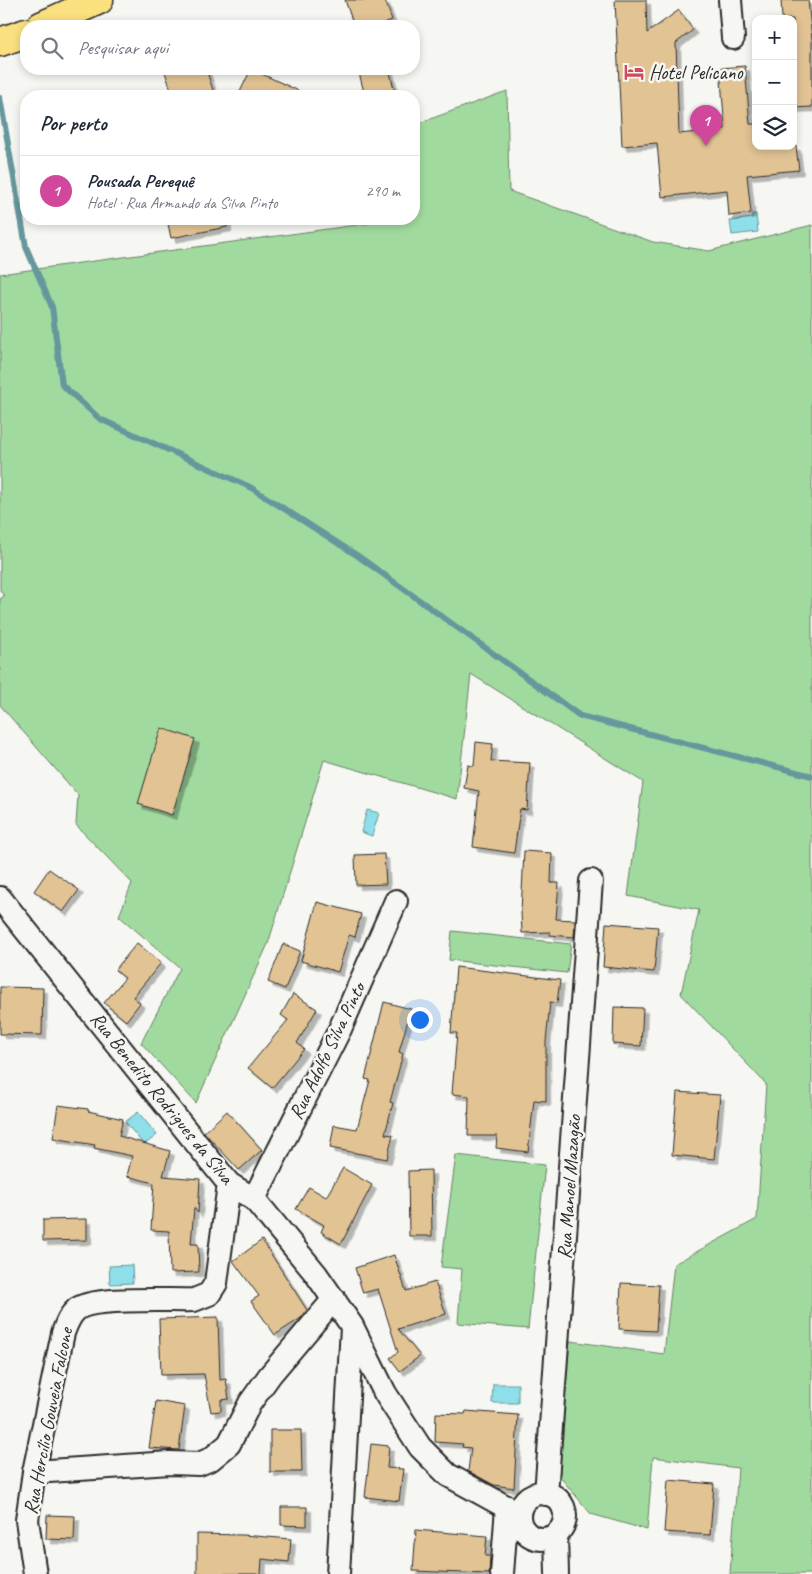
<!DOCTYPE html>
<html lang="pt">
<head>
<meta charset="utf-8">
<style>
	:root { --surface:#fff; --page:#f2f2f3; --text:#1f2937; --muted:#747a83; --line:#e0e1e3; --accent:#2563eb }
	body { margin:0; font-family:Caveat,sans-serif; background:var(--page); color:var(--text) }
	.controls { position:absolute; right:15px; top:15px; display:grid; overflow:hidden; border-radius:10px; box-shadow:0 2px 8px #0003 }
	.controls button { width:45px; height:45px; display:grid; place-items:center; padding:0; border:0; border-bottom:1px solid var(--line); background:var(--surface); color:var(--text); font:25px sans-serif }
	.you { position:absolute; left:419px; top:1019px; width:18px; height:18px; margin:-12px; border:4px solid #fff; border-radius:50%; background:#1a73e8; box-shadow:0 0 0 8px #1a73e833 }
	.badge { display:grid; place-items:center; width:32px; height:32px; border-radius:50%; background:var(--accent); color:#fff; font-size:16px; font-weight:700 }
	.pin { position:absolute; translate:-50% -41px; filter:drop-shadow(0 1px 2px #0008) }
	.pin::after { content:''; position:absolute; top:26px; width:18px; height:15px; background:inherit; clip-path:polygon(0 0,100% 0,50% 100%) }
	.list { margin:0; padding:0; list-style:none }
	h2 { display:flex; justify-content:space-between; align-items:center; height:65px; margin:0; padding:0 20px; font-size:21px }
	h2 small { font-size:16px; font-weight:400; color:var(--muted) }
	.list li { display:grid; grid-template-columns:32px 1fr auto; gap:15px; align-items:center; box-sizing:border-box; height:70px; padding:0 20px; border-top:1px solid var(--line) }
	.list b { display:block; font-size:19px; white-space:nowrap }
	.list p { margin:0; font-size:16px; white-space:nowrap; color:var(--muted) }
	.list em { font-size:16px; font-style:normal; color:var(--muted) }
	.icon { flex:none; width:28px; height:28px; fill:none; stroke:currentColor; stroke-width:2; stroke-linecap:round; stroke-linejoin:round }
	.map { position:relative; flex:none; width:812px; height:1574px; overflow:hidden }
	.search { position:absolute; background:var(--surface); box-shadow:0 2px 8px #0003; left:20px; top:20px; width:400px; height:55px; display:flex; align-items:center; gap:12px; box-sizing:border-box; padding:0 18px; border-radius:20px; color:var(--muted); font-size:19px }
	.panel { position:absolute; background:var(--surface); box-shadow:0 2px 8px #0003; left:20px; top:90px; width:400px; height:135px; border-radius:20px }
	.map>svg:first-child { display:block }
	.green { fill:#a1da9f; stroke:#668265 }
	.water { fill:#8edfe9; stroke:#66979d }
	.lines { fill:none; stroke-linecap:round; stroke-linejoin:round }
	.stream { stroke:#66979d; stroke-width:6 }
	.building { fill:#e1c394; stroke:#2b2b2b; filter:url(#shadow) }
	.minor-casing { stroke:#2b2b2b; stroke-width:26 }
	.major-casing { stroke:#2b2b2b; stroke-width:31 }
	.minor { stroke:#f6f6f2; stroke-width:22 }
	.major { stroke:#fbe080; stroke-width:28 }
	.labels { text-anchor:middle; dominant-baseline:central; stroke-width:5; stroke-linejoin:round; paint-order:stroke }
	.poi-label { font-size:20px; fill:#2b2b2b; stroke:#f6f6f2; text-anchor:start }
	.street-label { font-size:20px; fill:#2b2b2b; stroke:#f6f6f2 }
</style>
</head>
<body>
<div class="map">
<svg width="812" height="1574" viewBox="0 0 812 1574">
	<defs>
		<filter id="shadow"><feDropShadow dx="4.5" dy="4.5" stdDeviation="0" flood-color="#0004"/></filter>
	</defs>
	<rect width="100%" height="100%" fill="#f6f6f2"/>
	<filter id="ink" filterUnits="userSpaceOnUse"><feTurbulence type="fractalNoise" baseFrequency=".02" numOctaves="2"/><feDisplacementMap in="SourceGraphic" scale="10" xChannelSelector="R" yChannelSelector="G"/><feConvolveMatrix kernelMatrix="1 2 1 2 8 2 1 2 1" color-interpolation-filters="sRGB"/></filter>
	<g filter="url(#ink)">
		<g class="green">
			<polygon points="507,91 509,191 653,242 709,251 812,225 812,1574 730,1574 738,1468 653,1457 647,1530 591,1514 555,1471 570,1341 664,1354 674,1264 757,1219 766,1084 681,994 699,910 628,896 643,782 471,674 457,799 324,760 268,944 196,1103 141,1043 180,968 119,916 132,883 76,825 78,795 0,705 0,599 4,596 0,590 0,274 371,223 370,219 414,219 414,125"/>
			<polygon points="452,931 571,944 567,973 449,960"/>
			<polygon points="456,1155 545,1165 528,1329 458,1323 462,1269 441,1267"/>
		</g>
		<g class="water">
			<polygon points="752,214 756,214 758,232 732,235 730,221 752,218"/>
			<polygon points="367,810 379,813 372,836 361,832"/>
			<polygon points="138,1112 157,1135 144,1145 125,1122"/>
			<polygon points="132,1265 133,1283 110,1284 109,1266"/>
			<polygon points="493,1384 518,1384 518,1403 492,1403"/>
		</g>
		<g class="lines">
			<polyline class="stream" points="0,98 26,247 52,307 62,385 100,419 250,487 358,556 580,716 812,776"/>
		</g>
		<g class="building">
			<polygon points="345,0 385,0 392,20 374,26 354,26"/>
			<polygon points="615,0 646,0 647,33 679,10 693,30 676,43 679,134 725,129 720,68 745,66 750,124 756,124 756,146 796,146 799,170 747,175 751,213 729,216 727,190 662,197 657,143 622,146"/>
			<polygon points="781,0 808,0 812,40 812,107 793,108 793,19 782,19"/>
			<polygon points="164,69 206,69 215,96 173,96"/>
			<polygon points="251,69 310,96 238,96"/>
			<polygon points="358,69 389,69 396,96 365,96"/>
			<polygon points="167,219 227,219 227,227 171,238"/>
			<polygon points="161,728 195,739 172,815 138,804"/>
			<polygon points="476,742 493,744 491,761 530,763 527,810 520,809 514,853 473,847 479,791 464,788 468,765 474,766"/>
			<polygon points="524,851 552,853 551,883 559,883 556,919 575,920 574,937 550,935 550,932 522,933 521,912"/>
			<polygon points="384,854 386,884 356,885 355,855"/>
			<polygon points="49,869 79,890 63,912 34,891"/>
			<polygon points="317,902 361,914 355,937 349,935 338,972 301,961"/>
			<polygon points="606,923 658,927 654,972 603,967"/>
			<polygon points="137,943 161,963 133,997 140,1003 126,1021 104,1003 125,978 115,970"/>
			<polygon points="283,944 300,951 285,989 268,982"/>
			<polygon points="456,967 560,980 557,1003 550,1002 546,1042 546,1101 534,1100 528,1152 496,1148 497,1136 468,1136 469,1096 452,1094 457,1033 451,1033"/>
			<polygon points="0,987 43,988 42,1035 0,1034"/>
			<polygon points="293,994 317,1009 297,1043 304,1049 272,1088 248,1068 288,1020 281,1015"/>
			<polygon points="384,1002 411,1009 399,1052 403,1054 390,1102 393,1103 385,1134 393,1135 387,1159 330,1148 334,1125 357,1129 370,1080 365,1079"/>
			<polygon points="614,1007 643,1008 641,1046 613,1044"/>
			<polygon points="677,1092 720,1095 714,1159 672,1155"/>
			<polygon points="58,1105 88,1109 88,1111 123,1119 119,1136 170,1151 163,1176 200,1179 198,1213 194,1208 191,1244 198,1244 199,1272 170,1273 169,1231 151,1230 154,1183 127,1176 132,1156 94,1148 95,1145 53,1138"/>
			<polygon points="227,1111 262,1150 239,1170 204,1132"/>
			<polygon points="343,1168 372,1185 341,1244 321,1232 324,1225 296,1209 309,1187 326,1197"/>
			<polygon points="431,1170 432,1236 409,1236 408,1171"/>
			<polygon points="87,1219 87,1240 43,1241 43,1220"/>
			<polygon points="262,1240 307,1310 301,1318 275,1335 251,1301 259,1296 233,1261"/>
			<polygon points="394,1255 406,1291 435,1282 446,1314 398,1329 420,1356 400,1371 390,1358 398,1352 378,1289 363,1293 355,1268"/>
			<polygon points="621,1283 659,1285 656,1331 619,1329"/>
			<polygon points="218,1317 220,1380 226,1379 229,1399 221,1400 221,1411 211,1412 204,1374 161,1375 159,1319"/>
			<polygon points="156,1401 185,1406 179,1450 149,1448"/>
			<polygon points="466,1411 518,1415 514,1488 494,1485 468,1471 471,1448 462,1447 463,1444 435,1442 436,1413 465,1414"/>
			<polygon points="270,1430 301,1430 302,1472 270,1472"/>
			<polygon points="371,1444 389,1446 387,1468 403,1469 399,1501 365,1497"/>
			<polygon points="668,1480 714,1484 710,1535 664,1532"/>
			<polygon points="281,1507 307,1507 307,1526 281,1525"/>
			<polygon points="47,1515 75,1516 74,1540 46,1539"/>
			<polygon points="416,1530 487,1536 485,1556 490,1556 489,1574 413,1571"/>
			<polygon points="197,1534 243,1535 291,1539 289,1562 262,1559 261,1574 197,1574"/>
		</g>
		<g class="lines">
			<defs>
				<g id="minor">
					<polyline points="730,0 733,38"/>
					<polyline points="0,898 229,1184 254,1199 316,1274 352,1326 385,1393 420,1447 448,1475 519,1514"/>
					<polyline points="254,1199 340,1029 396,901"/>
					<polyline points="34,1472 170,1463 199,1464 211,1459 229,1444 250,1403 270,1375 334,1299"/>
					<circle cx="542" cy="1516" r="23"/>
					<polyline points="546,1494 591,881"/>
					<polyline points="556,1534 557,1574"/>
					<path d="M35 1574 27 1520 34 1472 63 1333C66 1325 69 1316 76 1310 91 1296 170 1301 194 1300L209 1294 216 1283 229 1184"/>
					<polyline points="338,1574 352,1327"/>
					<polyline points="502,1574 507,1507"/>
				</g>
				<g id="major">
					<polyline points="41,26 99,0"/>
					<polyline points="0,42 26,33"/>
				</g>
			</defs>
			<use href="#minor" class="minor-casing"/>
			<use href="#major" class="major-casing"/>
			<use href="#minor" class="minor"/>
			<use href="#major" class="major"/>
		</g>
	</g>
	<defs>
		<symbol id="hotel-bare" viewBox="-9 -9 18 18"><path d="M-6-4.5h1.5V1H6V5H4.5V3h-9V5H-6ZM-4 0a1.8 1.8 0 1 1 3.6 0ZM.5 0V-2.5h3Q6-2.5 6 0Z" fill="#d1495b" stroke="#f6f6f2" stroke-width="2.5" paint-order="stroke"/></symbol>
	</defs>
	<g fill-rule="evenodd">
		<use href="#hotel-bare" x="620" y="58" width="28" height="28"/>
	</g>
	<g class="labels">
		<g class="poi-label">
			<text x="649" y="72">Hotel Pelicano</text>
		</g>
		<g class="street-label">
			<text transform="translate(327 1051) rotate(-64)">Rua Adolfo Silva Pinto</text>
			<text transform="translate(162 1098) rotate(51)">Rua Benedito Rodrigues da Silva</text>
			<text transform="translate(569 1187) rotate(-86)">Rua Manoel Mazagão</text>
			<text transform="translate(48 1421) rotate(-79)">Rua Hercílio Gouveia Falcone</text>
		</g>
	</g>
</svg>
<div class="controls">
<button>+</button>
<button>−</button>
<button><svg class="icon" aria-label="layers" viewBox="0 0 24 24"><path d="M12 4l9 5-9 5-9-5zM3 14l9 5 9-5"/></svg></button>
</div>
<div class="you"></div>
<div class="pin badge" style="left:706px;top:146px;background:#d1479c">1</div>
<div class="search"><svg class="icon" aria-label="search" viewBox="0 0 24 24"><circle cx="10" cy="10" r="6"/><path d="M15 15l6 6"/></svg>Pesquisar aqui</div>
<section class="panel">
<h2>Por perto<small></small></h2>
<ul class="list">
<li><span class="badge" style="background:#d1479c">1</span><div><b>Pousada Perequê</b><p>Hotel · Rua Armando da Silva Pinto</p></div><em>290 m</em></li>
</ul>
</section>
</div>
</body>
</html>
